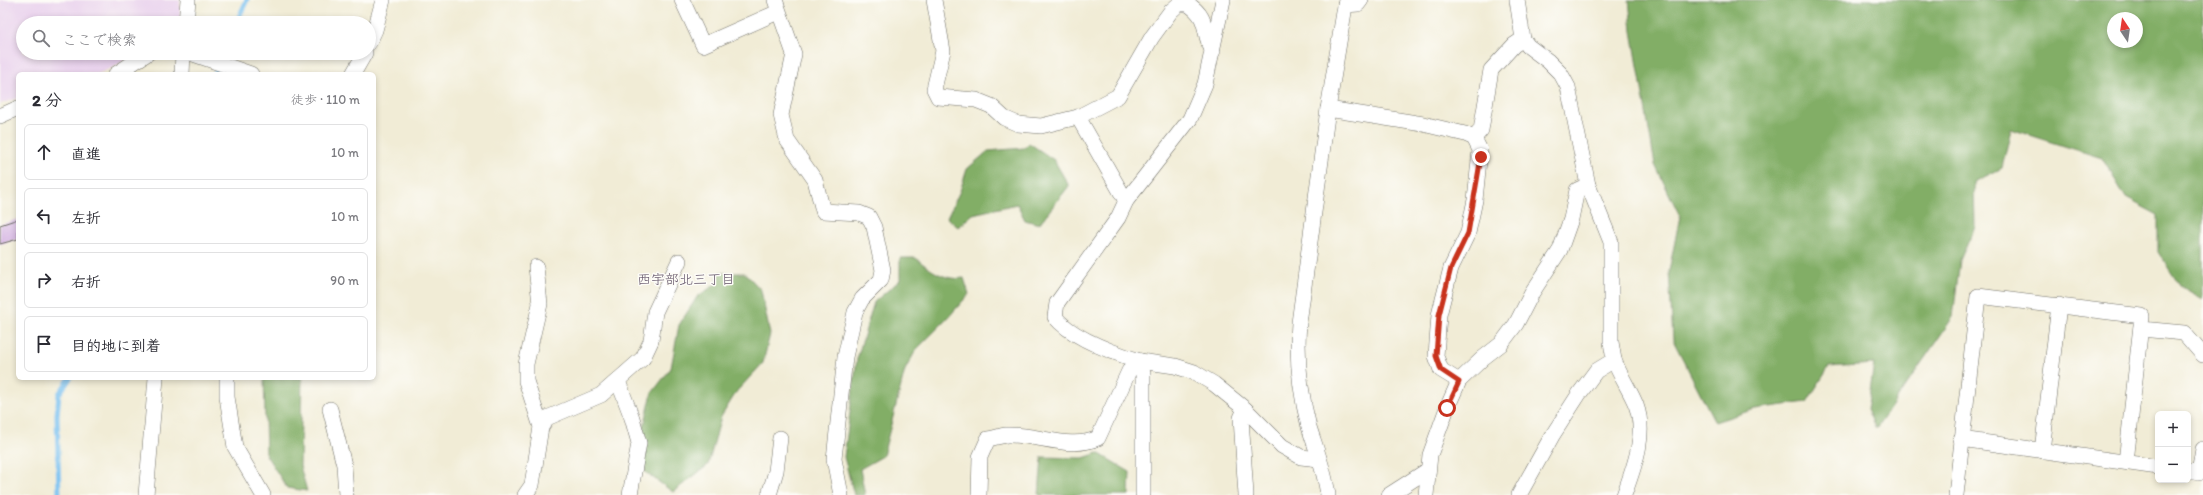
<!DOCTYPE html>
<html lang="ja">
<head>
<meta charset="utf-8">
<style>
	:root { --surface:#fff; --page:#f2f2f3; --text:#2b2b33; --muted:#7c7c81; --line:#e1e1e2 }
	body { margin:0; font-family:Itim,"Klee One",sans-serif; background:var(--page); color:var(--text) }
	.controls { position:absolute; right:12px; bottom:12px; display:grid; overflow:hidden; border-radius:6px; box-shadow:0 2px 6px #0003 }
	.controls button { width:36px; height:36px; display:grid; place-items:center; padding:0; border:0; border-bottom:1px solid var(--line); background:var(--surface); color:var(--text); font:20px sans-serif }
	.compass { position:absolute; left:2107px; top:12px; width:36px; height:36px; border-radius:50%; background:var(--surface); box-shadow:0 2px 6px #0003; rotate:347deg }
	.stop { position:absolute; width:12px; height:12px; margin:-9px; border:3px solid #c8321e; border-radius:50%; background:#fff }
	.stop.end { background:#c8321e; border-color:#fff; box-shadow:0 1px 4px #0008 }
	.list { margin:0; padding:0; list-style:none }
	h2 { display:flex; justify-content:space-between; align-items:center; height:52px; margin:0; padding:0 16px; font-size:17px }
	h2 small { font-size:13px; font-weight:400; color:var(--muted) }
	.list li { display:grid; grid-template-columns:26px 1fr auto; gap:12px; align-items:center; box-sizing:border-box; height:56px; margin:0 8px 8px; padding:0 8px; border:1px solid var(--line); border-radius:6px }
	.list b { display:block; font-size:15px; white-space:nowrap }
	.list em { font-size:13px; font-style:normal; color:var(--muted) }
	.icon { flex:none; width:22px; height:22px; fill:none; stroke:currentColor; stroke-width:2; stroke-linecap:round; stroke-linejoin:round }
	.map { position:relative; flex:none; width:2203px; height:495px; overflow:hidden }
	.search { position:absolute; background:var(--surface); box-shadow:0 2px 6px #0003; left:16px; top:16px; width:360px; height:44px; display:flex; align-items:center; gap:10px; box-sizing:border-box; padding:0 14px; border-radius:22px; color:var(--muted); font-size:15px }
	.panel { position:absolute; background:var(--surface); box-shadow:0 2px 6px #0003; left:16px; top:72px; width:360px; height:308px; border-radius:6px }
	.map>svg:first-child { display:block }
	.built { fill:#e9d1ed }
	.forest { fill:#82ae66; stroke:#566c48; fill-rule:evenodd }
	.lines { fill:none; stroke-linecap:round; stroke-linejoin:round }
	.stream { stroke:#77c0f0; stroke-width:5 }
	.building { fill:#cda6df }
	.street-casing { stroke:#706f67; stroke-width:16 }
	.street { stroke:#fff; stroke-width:15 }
	.route { stroke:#c8321e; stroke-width:5 }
	.labels { text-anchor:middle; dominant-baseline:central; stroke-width:3; stroke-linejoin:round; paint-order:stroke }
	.neighbourhood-label { font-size:14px; fill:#64566a; stroke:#fdfcf7 }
</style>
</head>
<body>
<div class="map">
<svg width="2203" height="495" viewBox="0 0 2203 495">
	<rect width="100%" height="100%" fill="#fdfcf7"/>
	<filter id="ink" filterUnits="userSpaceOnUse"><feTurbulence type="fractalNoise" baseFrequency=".025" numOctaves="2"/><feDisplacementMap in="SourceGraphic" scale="8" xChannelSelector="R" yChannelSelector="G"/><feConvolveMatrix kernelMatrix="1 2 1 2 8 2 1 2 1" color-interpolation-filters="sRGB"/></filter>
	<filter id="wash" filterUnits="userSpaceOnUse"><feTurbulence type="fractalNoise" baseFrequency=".012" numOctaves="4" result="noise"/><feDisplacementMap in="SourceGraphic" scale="16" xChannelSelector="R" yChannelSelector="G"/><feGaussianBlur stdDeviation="0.9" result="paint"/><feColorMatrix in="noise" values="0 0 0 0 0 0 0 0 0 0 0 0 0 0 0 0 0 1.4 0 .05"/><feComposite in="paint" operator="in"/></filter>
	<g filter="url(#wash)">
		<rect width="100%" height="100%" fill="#f1ecd6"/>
		<polygon class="built" points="0,0 180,0 180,23 23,23 23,53 135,53 114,67 97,74 18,74 18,98 0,104"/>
		<g class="forest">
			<path d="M1629 0H2203V299L2180 286 2158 252V215L2126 198 2102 158 2011 129 2002 168 1974 182 1975 227 1960 260 1953 317 1876 429 1867 410 1874 364 1829 367 1807 402 1755 409 1715 422 1673 340 1669 271 1680 216 1655 165 1632 31ZM2113 18H2137V42H2113Z"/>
			<polygon points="1029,143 1054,160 1069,186 1039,224 1025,220 1017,204 973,214 958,227 947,218 960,191 967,169 988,151 1024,148"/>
			<path d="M900 258H916C930 270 945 281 964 278L969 294 946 320 916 350 905 370 883 456 860 469 865 495H854L844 457 857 359 874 302 900 280Z"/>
			<polygon points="719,273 745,273 761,290 770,334 763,363 737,391 721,417 708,465 673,492 645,472 644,426 652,393 671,368 679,325 697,297 716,284"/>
			<polygon points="264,378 302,378 300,466 307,491 287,488 266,455"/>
			<polygon points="1098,453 1130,472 1129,495 1039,495 1042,457 1083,458"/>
		</g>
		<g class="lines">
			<g class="stream">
				<polyline points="236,23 247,0"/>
				<polyline points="215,74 222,53"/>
				<polyline points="59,495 57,415 59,394 70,378"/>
			</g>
		</g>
		<g id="blocks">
			<polygon class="building" points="18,219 18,239 0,244 0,225"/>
		</g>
	</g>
	<g filter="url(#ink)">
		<use href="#blocks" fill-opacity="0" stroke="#706f67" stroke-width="1"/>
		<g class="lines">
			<defs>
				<g id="street">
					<polyline points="682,0 703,45 778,12"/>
					<polyline points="775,0 794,54 781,115 787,140 815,180 823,211 859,213 869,217 874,227 883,270 881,280 862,299 855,312 845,357 834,459 841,495"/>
					<path d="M934 0 943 51 934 89 938 97 976 100 991 106 1004 118 1018 124 1041 126 1078 117 1118 96 1152 37 1171 11 1179 4H1188C1211 19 1201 33 1213 51"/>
					<polyline points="1517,0 1523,39 1528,46 1548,61 1561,74 1568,87 1588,185 1611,242 1611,342 1614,360 1596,371 1579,394 1552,436 1519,495"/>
					<polyline points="1345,5 1358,4 1361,0"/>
					<polyline points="186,23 188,0"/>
					<polyline points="369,43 375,30 383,0"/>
					<polyline points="190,53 251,74"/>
					<polyline points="116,74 148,53"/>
					<polyline points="182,74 183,53"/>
					<polyline points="353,74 365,53"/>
					<polyline points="1328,109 1423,124 1465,134 1474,138 1480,150 1475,200 1468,233 1451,268 1439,315 1436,356 1441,370 1459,381"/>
					<polyline points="0,116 18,108"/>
					<polyline points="1078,117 1126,201"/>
					<polyline points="1474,138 1481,130 1491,70 1514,45 1523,39"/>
					<polyline points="2141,329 2184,333 2203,355"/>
					<path d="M1614 360C1620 376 1630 390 1636 405 1647 435 1634 467 1624 495"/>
					<polyline points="227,378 227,397 235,447 263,495"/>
					<polyline points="618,381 632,418 639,443 630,495"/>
					<polyline points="330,409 344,465 346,495"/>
					<polyline points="1245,409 1241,418 1246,495"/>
					<polyline points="541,427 547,418 601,395 643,358 651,341 655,312 679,261"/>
					<polyline points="1961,439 2158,467"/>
					<polyline points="2042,451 2059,305"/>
					<polyline points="2188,471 2199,473 2203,449"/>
					<polyline points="146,495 156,378"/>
					<polyline points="525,495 532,485 541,427 526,381 526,364 540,304 536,267"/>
					<polyline points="769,495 776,471 780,438"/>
					<path d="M979 495 980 457 988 439C994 438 1000 436 1006 435 1036 433 1070 451 1098 438L1129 371 1140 361 1175 366 1194 372 1214 384 1245 409 1282 446 1301 457 1319 459"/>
					<path d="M1143 495V374L1140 361C1114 353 1073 339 1055 317L1057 303 1118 218 1126 201 1190 119 1205 84 1223 0"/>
					<path d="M1328 495C1325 472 1316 449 1309 427 1300 392 1296 359 1299 323L1328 109 1346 0"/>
					<polyline points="1389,495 1428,470"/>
					<polyline points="1426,495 1430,455 1447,408 1459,381 1483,358 1501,344 1516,324 1532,293 1560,250 1571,219 1577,190 1588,185"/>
					<polyline points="1956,495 1978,296 2142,316 2126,462"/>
				</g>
			</defs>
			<use href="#street" class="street-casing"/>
			<use href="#street" class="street"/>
		</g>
	</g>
	<g class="lines" filter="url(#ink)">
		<polyline class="route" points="1447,408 1459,382 1441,370 1436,356 1439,315 1451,268 1468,233 1481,157"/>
	</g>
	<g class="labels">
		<g class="neighbourhood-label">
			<text x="686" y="279">西宇部北三丁目</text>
		</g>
	</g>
</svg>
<div class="controls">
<button>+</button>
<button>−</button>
</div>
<svg class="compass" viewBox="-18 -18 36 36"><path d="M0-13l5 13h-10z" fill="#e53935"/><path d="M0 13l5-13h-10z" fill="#7c7c81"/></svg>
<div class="stop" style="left:1447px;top:408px"></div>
<div class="stop end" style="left:1481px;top:157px"></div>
<div class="search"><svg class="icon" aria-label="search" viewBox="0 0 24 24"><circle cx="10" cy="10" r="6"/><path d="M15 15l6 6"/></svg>ここで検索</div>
<section class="panel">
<h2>2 分<small>徒歩 · 110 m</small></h2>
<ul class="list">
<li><svg class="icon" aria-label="ahead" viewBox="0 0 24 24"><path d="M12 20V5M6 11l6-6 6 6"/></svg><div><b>直進</b></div><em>10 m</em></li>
<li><svg class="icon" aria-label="left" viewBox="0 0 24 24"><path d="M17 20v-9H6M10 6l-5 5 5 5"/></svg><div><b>左折</b></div><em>10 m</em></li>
<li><svg class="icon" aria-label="right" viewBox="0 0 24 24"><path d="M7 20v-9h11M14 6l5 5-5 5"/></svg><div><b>右折</b></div><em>90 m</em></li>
<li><svg class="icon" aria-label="arrive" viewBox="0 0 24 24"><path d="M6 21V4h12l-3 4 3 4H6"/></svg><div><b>目的地に到着</b></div></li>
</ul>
</section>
</div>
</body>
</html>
